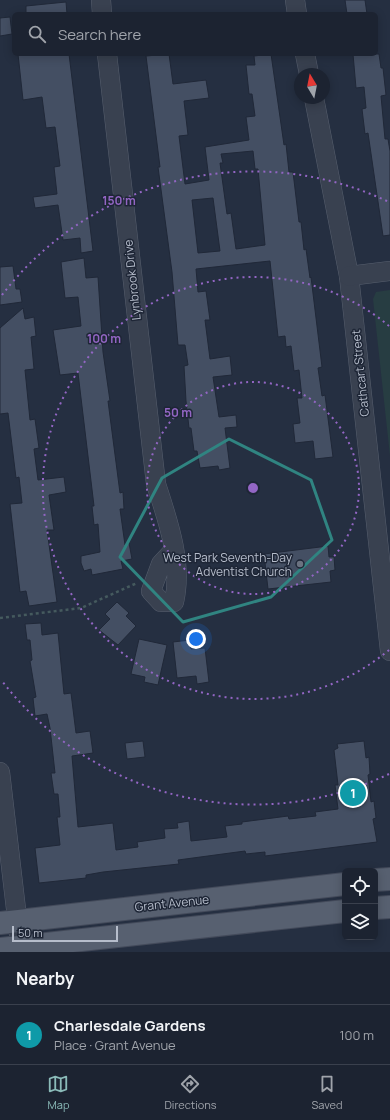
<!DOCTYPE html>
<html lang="en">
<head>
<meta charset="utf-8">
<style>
	:root { --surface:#1c2331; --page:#292f3d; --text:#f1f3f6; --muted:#a0a4ab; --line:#3a404d; --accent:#8bbbb9 }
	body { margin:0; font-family:Manrope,sans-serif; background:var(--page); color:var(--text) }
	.controls { position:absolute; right:12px; bottom:12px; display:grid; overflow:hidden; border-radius:6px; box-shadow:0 2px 10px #0003 }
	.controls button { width:36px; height:36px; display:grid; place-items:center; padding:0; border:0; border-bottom:1px solid var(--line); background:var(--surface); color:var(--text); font:20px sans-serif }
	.compass { position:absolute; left:294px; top:68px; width:36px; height:36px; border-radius:50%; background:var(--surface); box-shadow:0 2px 10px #0003; rotate:350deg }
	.scale { position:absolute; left:12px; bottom:10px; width:106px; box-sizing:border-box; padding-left:4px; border:2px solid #b6bdcb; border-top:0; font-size:11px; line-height:14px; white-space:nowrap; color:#b6bdcb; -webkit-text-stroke:3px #1e2636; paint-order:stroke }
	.you { position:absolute; left:196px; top:639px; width:14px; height:14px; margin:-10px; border:3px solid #fff; border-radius:50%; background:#1a73e8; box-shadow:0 0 0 6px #1a73e833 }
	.badge { display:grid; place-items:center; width:26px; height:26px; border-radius:50%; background:var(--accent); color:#fff; font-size:13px; font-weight:700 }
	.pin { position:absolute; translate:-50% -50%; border:2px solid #fff; box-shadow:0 1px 4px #0006 }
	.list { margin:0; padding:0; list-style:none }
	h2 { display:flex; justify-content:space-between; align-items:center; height:52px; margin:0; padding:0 16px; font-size:17px }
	h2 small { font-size:13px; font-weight:400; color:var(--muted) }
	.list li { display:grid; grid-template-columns:26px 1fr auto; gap:12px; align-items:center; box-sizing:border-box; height:60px; padding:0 16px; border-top:1px solid var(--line) }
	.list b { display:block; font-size:15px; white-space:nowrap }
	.list p { margin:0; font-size:13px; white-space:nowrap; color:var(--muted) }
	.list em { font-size:13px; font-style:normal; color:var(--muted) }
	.icon { flex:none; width:22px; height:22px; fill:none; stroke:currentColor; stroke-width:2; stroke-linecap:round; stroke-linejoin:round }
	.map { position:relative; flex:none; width:390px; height:952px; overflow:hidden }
	.search { position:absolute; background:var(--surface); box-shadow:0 2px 10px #0003; left:12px; right:12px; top:12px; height:44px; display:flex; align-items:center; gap:10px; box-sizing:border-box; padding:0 14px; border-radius:6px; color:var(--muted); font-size:15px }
	.sheet { height:112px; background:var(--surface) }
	nav { display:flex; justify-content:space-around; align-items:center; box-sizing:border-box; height:56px; border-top:1px solid var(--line); background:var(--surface); font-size:11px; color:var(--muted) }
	nav a { display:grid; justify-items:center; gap:2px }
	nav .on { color:var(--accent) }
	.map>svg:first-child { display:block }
	.green { fill:#273d42 }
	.building { fill:#444f63; stroke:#202838; fill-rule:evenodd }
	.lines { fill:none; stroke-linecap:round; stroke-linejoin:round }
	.minor-casing { stroke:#575f6e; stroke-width:20 }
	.major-casing { stroke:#434a5a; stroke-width:24 }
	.path { stroke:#455a5e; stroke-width:2.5; stroke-dasharray:3 3; stroke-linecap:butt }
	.minor { stroke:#394150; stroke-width:19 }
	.major { stroke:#576070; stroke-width:22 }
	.marked { fill:none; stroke:#308481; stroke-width:3; stroke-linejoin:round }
	.ring { fill:none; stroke:#9366c4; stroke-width:2; stroke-dasharray:2 4 }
	.worship-dot { fill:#6b7280; stroke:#1e2636; stroke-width:1.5 }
	.labels { text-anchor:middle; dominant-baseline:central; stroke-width:3; stroke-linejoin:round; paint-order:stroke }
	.street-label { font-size:12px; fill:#b6bdcb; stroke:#1e2636 }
	.poi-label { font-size:12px; fill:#b6bdcb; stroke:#1e2636; text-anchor:end }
	.centre { fill:#9366c4; stroke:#1e2636; stroke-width:2 }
	.ring-label { font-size:12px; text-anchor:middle; font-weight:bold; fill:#9366c4; stroke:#1e2636; stroke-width:3; stroke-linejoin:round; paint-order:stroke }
</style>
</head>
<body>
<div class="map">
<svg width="390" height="952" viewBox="0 0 390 952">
	<rect width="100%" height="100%" fill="#252f41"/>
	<polygon class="green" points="390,290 390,456 373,299 376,292"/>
	<g class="building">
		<polygon points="345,0 365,0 367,14 347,14"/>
		<polygon points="66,2 67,14 26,14 26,6"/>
		<polygon points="10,17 12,34 0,36 0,18"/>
		<polygon points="18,54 69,54 93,251 81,253 80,238 63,240 58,205 35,208 33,197 57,194 54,167 60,166 55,127 46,128 42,97 23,100"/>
		<path d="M169 54 173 84 206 80 209 98 184 101 188 135 179 136 185 184 209 180 205 147 249 140 246 117 255 116 252 94H249L246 65H255L254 56 271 54 284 145 286 144 289 172H293L299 222H301L304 250 306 249 310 278 311 277 322 367 318 368 322 396 325 395 333 457 315 459 313 441 295 443 293 424 300 423 297 398H302L299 370 294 371 291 346 286 347 285 336 278 337 270 261 196 269 198 292 206 291 210 320H205L210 359 230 356 232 375 213 377 219 417 236 415 237 427 225 428 230 468 219 470 218 466 200 468 197 451H194L191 428H189L186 401 184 366 188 365 185 345H178L172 272 158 167H160L146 56ZM253 151 255 169H258L265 245 236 249 231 213 227 214 220 163H223L221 154ZM213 198 220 251 198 253 192 200Z"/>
		<polygon points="353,54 379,54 381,68 383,68 386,95 381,96 385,139 388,139 390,151 390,235 383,236 368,133 365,134 362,109 366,108 364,87 356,88"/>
		<polygon points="84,258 86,278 98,277 103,352 110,401 108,401 120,493 123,492 124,509 120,509 125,545 129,543 132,559 121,561 123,569 92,575 91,569 84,571 81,563 81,556 100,552 98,524 94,525 92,506 94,506 78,373 60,375 53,330 81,326 78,297 65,298 61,262"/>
		<polygon points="13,266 16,289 20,289 22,302 0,305 0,267"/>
		<polygon points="23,308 25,319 34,317 36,336 31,337 34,369 25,370 30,420 35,419 39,448 34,449 38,480 64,477 66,492 49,495 54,530 47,530 57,602 29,606 26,591 20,592 10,504 22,503 19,477 16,478 8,413 0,414 0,328"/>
		<polygon points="328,546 329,557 334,557 335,570 330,571 331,582 268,589 264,554"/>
		<polygon points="117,602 129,613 126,616 136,626 118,645 99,630 110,619 105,614"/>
		<polygon points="41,623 42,635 58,633 64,694 71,693 76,733 90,731 93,753 72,756 78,827 113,823 116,850 138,847 137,842 165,838 164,829 178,828 177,823 189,821 191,841 227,837 225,826 242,824 242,822 288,816 289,819 316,816 315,812 338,809 335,785 338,785 334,750 338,748 337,744 364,741 366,758 369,757 370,774 368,775 371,802 374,801 376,818 373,819 377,842 265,856 265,852 246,854 245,851 178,860 179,864 103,872 86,875 86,878 39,883 35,848 60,845 57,817 60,817 58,794 54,794 51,773 55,773 50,728 47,714 35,716 33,698 36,697 30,661 32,660 30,640 27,640 25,624"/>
		<polygon points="139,639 167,645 158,685 144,682 145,677 131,674"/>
		<polygon points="190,640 191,649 205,648 209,682 197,684 196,676 177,678 173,642"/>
		<polygon points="143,741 145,757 127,759 125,743"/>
	</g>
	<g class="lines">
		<defs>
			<g id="minor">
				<polyline points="101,0 102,14"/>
				<polyline points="295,0 297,14"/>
				<path d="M107 54 156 484C168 521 183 563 174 602H161L151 591 161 564 173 551"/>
				<polyline points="305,54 309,74"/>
				<polyline points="314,98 349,276 390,651"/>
				<polyline points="349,276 390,271"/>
				<polyline points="0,772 21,952"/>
			</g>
			<g id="major">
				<polyline points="375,880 390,879"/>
				<polyline points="375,908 390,907"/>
				<polyline points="0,923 345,884"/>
				<polyline points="0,949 345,911"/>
			</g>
		</defs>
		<use href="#minor" class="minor-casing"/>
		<use href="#major" class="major-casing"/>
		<polyline class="path" points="0,618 81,608 137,583"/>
		<use href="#minor" class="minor"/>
		<use href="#major" class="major"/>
	</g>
	<path class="marked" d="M229 439 311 480 332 540 271 597 183 622 120 557 162 478Z"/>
	<g class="ring">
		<circle cx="253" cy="488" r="106"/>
		<path d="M389 650A211 211 0 1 1 389 326"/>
		<path d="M389 774A317 317 0 0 1 2 681M2 295A317 317 0 0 1 389 202"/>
	</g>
	<circle class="worship-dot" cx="300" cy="564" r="4"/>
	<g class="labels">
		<g class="street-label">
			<text transform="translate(132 280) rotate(-96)">Lynbrook Drive</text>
			<text transform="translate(360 373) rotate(-96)">Cathcart Street</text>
			<text transform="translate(172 903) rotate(-6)">Grant Avenue</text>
		</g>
		<g class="poi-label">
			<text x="292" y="557">West Park Seventh-Day<tspan x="292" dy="14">Adventist Church</tspan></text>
		</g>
	</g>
	<circle cx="253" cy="488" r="6" class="centre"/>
	<g class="ring-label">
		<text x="119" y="205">150 m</text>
		<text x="104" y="343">100 m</text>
		<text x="178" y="417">50 m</text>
	</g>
</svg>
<div class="controls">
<button><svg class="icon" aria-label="locate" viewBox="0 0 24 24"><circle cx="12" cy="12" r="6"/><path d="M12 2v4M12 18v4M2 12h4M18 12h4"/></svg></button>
<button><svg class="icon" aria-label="layers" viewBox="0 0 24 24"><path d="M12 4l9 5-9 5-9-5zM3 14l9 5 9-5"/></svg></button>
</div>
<svg class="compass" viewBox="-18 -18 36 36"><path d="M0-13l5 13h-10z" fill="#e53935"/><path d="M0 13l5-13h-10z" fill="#a0a4ab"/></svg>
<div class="scale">50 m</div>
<div class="you"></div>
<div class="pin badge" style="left:353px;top:793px;background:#0f9aa8">1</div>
<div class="search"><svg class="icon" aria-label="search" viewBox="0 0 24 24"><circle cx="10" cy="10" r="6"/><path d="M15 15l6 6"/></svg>Search here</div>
</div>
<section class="sheet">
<h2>Nearby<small></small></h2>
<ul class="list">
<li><span class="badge" style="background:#0f9aa8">1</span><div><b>Charlesdale Gardens</b><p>Place · Grant Avenue</p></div><em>100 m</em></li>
</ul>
</section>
<nav>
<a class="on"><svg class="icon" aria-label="map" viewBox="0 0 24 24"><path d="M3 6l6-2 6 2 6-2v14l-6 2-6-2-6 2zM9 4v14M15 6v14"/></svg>Map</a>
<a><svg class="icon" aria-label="directions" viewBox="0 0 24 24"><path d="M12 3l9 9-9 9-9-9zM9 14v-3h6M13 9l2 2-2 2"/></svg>Directions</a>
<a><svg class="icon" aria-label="saved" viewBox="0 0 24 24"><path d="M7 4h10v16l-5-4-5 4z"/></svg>Saved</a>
</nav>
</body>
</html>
